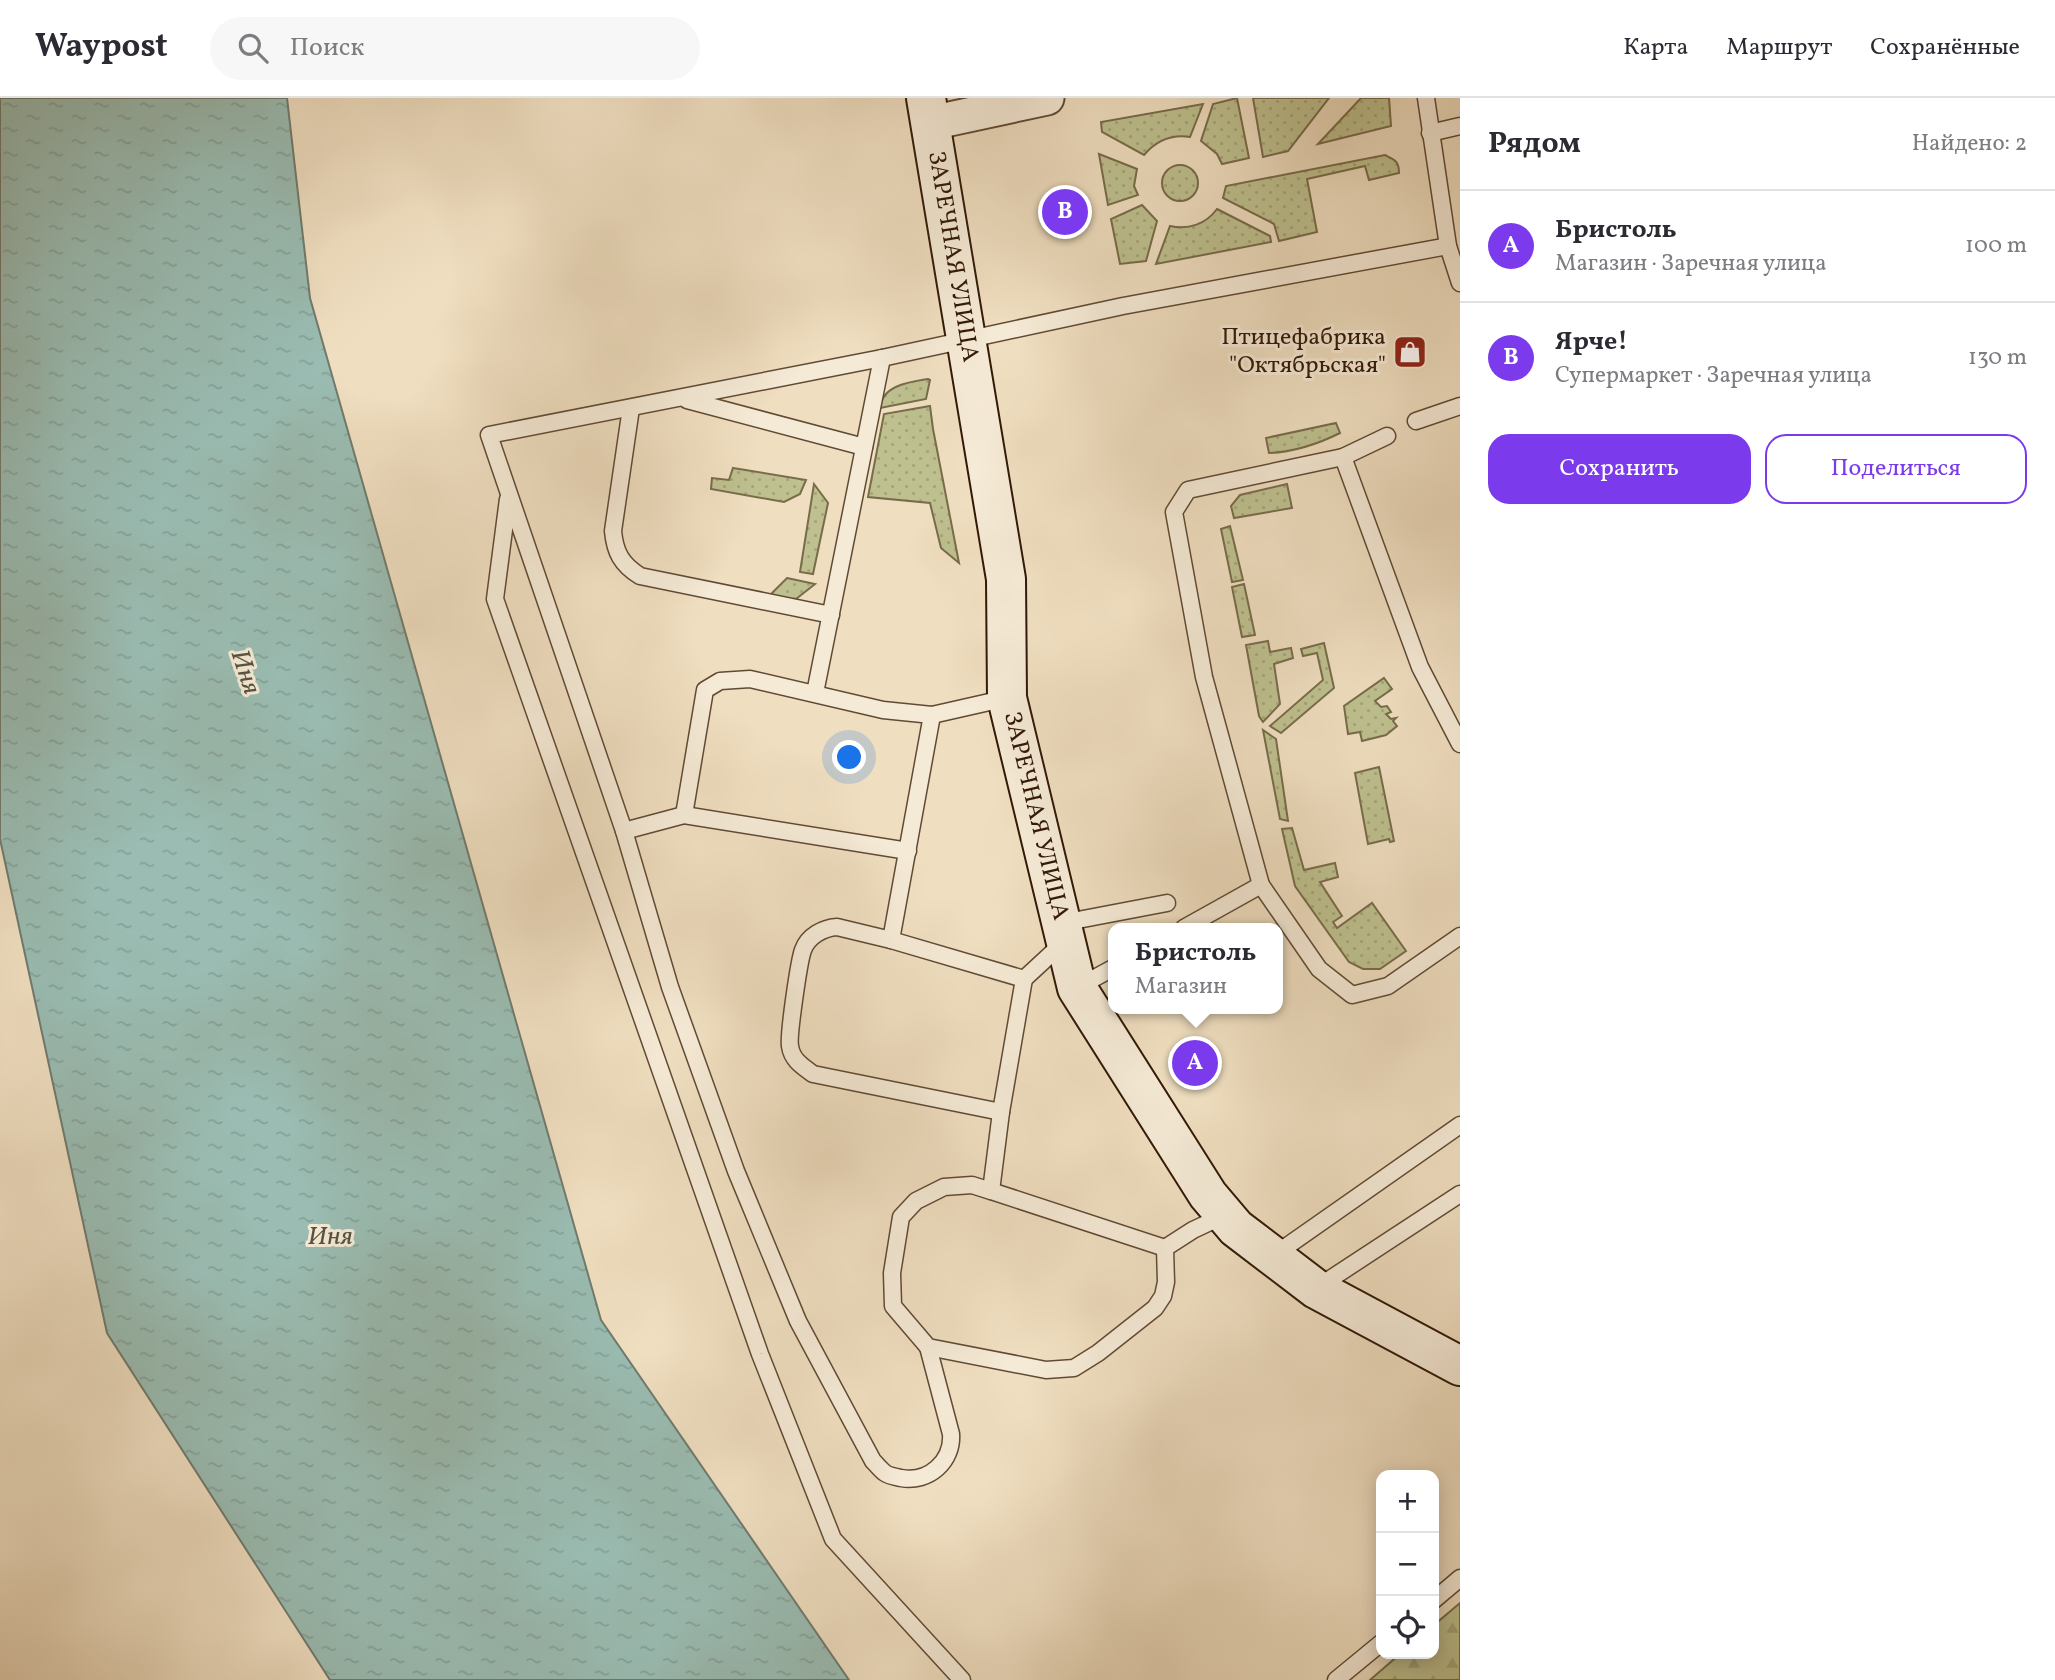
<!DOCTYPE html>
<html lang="ru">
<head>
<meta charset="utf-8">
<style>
	:root { --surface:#fff; --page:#f7f7f7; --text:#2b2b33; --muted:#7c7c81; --line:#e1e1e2; --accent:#7c3aed }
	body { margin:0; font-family:Vollkorn,serif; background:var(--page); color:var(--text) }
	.controls { position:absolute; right:21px; bottom:21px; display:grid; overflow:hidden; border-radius:14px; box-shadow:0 4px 18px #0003 }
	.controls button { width:63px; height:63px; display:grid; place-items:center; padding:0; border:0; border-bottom:2px solid var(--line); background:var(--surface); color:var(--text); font:35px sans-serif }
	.you { position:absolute; left:850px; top:660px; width:24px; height:24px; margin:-18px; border:5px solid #fff; border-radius:50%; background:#1a73e8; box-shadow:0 0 0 10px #1a73e833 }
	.badge { display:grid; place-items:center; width:46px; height:46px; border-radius:50%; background:var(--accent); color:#fff; font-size:23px; font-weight:700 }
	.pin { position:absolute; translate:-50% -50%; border:4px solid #fff; box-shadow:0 2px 7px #0006 }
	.popup { position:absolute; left:1108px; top:825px; width:175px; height:91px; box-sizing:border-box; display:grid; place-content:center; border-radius:14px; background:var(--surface); filter:drop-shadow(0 2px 5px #0005); font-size:23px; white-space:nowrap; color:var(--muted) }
	.popup b { font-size:26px; color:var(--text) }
	.popup::after { content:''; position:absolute; left:50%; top:100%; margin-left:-14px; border:14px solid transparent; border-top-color:var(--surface) }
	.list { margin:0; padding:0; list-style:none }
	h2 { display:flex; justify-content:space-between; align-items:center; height:91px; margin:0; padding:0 28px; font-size:30px }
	h2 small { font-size:23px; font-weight:400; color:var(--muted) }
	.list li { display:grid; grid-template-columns:46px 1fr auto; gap:21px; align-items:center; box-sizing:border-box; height:112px; padding:0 28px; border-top:2px solid var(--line) }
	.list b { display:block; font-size:26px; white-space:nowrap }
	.list p { margin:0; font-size:23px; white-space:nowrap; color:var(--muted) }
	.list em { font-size:23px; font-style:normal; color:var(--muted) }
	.actions { display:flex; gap:14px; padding:21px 28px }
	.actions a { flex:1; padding:16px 0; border:2px solid var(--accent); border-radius:21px; text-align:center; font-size:24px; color:var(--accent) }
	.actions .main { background:var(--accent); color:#fff }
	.icon { flex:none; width:38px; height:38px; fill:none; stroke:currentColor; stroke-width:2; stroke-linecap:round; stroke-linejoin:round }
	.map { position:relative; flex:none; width:1460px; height:1582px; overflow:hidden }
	header { display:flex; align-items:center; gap:42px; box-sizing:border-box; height:98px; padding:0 35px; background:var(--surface); border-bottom:2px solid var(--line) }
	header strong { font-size:33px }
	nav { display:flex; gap:38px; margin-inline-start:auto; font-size:24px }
	.search { width:490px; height:63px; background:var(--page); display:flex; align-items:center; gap:18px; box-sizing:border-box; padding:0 24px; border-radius:38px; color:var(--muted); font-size:26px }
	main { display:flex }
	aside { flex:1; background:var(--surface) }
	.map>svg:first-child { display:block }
	.green { fill:url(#green-dots); stroke:#786c4a; stroke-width:2 }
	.forest { fill:url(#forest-firs); stroke:#786c4a; stroke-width:2 }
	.water { fill:url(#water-ripples); stroke:#707b6d; stroke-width:2 }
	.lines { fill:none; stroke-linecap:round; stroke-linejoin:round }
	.lane-casing { stroke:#614a34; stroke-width:19 }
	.street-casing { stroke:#614a34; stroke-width:37 }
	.secondary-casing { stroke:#321906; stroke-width:42 }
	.lane { stroke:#f5ead6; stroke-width:16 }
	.street { stroke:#f5ead6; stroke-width:33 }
	.secondary { stroke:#f5ead6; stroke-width:38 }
	.labels { text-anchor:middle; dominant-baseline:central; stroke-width:6; stroke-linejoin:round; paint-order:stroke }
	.street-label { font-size:24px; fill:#321906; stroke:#f5ead6 }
	.poi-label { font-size:24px; fill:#321906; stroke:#f5ead6; text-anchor:end }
	.water-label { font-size:26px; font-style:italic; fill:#565242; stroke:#f5ead6 }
</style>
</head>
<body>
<header>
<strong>Waypost</strong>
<div class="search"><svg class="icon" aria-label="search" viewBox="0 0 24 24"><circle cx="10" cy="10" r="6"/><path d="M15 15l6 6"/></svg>Поиск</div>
<nav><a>Карта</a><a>Маршрут</a><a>Сохранённые</a></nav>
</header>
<main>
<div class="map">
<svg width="1460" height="1582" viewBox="0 0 1460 1582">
	<defs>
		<pattern id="green-dots" width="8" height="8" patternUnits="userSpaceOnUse" patternTransform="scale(1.75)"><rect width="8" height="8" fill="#bec08f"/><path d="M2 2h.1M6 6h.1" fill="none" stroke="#a4a47a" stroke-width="1.8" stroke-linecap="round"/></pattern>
		<pattern id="forest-firs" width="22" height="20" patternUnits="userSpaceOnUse" patternTransform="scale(1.75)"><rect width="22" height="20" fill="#bec08f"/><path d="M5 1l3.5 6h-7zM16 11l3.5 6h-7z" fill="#a4a47a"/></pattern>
		<pattern id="water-ripples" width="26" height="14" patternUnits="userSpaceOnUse" patternTransform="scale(1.75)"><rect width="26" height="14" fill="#9abcb2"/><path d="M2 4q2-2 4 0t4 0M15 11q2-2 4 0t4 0" fill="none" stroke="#85a198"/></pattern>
	</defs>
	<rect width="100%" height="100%" fill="#efdec0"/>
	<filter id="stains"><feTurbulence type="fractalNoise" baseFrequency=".00286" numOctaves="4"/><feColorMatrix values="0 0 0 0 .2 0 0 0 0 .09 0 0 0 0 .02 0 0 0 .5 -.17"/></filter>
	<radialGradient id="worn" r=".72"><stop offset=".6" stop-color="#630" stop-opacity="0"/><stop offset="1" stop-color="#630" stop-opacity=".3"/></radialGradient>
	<g class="green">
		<polygon points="1237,0 1249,60 1222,66 1217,56 1201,43 1213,6"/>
		<polygon points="1253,0 1329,0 1288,53 1263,59"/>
		<polygon points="1361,0 1389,0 1391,28 1318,46"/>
		<path d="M1203 6 1190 39C1171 36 1156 43 1144 57L1102 34 1101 24Z"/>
		<polygon points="1099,56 1137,71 1134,88 1138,97 1108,107"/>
		<path d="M1385 57C1395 62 1399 63 1399 75L1369 82 1365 68 1307 81 1317 134 1279 143 1274 126 1223 100 1226 88Z"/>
		<circle cx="1180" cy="85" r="18"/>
		<polygon points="1142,107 1157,123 1146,163 1120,166 1111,121"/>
		<path d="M1217 111 1270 138 1271 144 1156 166 1170 128C1189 132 1206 126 1217 111Z"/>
		<path d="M928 281 930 282 926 301 880 310C882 287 910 284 928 281Z"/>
		<polygon points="930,308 933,331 959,465 941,450 930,405 868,399 884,316"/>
		<path d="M1336 325 1340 335C1318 346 1293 354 1269 355L1266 340Z"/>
		<polygon points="733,370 806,382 800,396 784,404 711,391 712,380 729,382"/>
		<polygon points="814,386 828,405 813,476 800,474"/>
		<polygon points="1287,386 1292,410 1234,420 1231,408 1240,397"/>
		<polygon points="1230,428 1243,482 1232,484 1221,431"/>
		<polygon points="787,480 815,486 791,505 768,499"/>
		<polygon points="1244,486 1255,537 1242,539 1232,489"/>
		<polygon points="1268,543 1270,554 1291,550 1293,560 1274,566 1280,606 1263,624 1259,618 1246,547"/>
		<polygon points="1324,545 1334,590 1281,635 1270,628 1323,582 1317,555 1303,558 1301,551"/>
		<polygon points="1384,580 1392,591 1375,603 1381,609 1387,608 1391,614 1386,616 1391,621 1396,620 1393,623 1397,628 1386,637 1362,643 1360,634 1348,636 1344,608"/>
		<polygon points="1263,632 1276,641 1288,723 1280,721"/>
		<polygon points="1379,669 1394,743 1390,744 1389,741 1368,746 1355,675"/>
		<polygon points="1292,730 1304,772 1335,765 1338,779 1320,784 1342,818 1333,824 1337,830 1372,805 1406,853 1380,871 1363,871 1349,864 1295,788 1282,731"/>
	</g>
	<polygon class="forest" points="1460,1505 1460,1582 1370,1582 1400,1556 1434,1556 1434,1527"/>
	<polygon class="water" points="0,0 287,0 310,200 601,1222 849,1582 330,1582 107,1235 0,741"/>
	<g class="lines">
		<defs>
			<g id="lane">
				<polyline points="1426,0 1448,148 1460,185"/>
				<polyline points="1430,35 1460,28"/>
				<polyline points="687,302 864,349"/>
				<path d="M631 310 613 433C615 454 621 466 640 478L831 517"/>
				<polyline points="1416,323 1460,308"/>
				<polyline points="1387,338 1343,359 1188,392 1174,414 1204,579 1261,787 1319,871 1352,897 1388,888 1460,838"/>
				<polyline points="1343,359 1420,569 1460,646"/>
				<polyline points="508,401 495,501 760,1256 833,1441 962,1582"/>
				<polyline points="815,595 882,260"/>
				<polyline points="932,617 891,842 1024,881 1064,844"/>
				<polyline points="684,717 705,592 720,583 750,581 883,612 932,617 1007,600"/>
				<polyline points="624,733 684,717 908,753"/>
				<polyline points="1062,825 1167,805"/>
				<polyline points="1184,830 1261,787"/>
				<path d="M891 842 837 829C823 830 808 838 803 852 799 863 788 938 790 948 792 962 802 968 813 976L1001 1014"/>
				<polyline points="1024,881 1001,1014 991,1093 972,1087 944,1089 916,1103 901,1119 892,1175 893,1208 928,1249 1046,1272 1074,1270 1098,1255 1155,1210 1163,1198 1166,1184 1165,1150 1193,1132 1225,1117"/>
				<polyline points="1078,889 1113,870"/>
				<polyline points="991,1093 1165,1150"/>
				<polyline points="1273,1158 1460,1027"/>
				<polyline points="1318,1189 1460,1096"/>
				<path d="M928 1249 951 1336C953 1363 929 1385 901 1380 896 1379 889 1378 885 1375 881 1372 877 1367 873 1363L798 1223 736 1073 670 889 624 733 489 337 882 260 1123 208 1448 148"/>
				<polyline points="1434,1502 1460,1480"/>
				<polyline points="1336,1582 1381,1545"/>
			</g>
			<polyline id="street" points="931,25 1047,0"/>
			<g id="secondary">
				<path id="s1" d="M926 0 1006 481 1007 600 1077 890 1208 1097 1236 1130 1316 1191 1460 1268"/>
			</g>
		</defs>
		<use href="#lane" class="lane-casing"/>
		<use href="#street" class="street-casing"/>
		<use href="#secondary" class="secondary-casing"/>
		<use href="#lane" class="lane"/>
		<use href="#street" class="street"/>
		<use href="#secondary" class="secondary"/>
	</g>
	<defs>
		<symbol id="shop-square" viewBox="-11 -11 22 22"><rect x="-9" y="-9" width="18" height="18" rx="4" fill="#8f2418" stroke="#f5ead6"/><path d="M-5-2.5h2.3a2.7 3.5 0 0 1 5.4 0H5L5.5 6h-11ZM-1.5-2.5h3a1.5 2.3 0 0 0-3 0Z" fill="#fff"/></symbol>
	</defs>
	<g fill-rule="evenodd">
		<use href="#shop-square" x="1391" y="235" width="38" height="38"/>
	</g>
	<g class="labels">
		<g class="street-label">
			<text stroke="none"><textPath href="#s1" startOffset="161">ЗАРЕЧНАЯ УЛИЦА</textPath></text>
			<text stroke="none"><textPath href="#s1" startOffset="728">ЗАРЕЧНАЯ УЛИЦА</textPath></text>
		</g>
		<g class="poi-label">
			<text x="1386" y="240">Птицефабрика<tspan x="1386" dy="28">"Октябрьская"</tspan></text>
		</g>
		<g class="water-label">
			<text transform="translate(245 574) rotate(72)">Иня</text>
			<text x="330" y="1139">Иня</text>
		</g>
	</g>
	<rect width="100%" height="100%" filter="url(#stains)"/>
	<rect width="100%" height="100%" fill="url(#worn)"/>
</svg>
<div class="controls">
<button>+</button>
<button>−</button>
<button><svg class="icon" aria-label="locate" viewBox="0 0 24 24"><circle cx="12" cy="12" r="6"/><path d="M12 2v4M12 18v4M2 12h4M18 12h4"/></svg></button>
</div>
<div class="you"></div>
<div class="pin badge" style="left:1195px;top:965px">A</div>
<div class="popup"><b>Бристоль</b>Магазин</div>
<div class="pin badge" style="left:1065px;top:114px">B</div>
</div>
<aside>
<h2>Рядом<small>Найдено: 2</small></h2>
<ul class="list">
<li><span class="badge">A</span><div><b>Бристоль</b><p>Магазин · Заречная улица</p></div><em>100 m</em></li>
<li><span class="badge">B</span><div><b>Ярче!</b><p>Супермаркет · Заречная улица</p></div><em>130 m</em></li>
</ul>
<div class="actions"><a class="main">Сохранить</a><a>Поделиться</a></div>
</aside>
</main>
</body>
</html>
